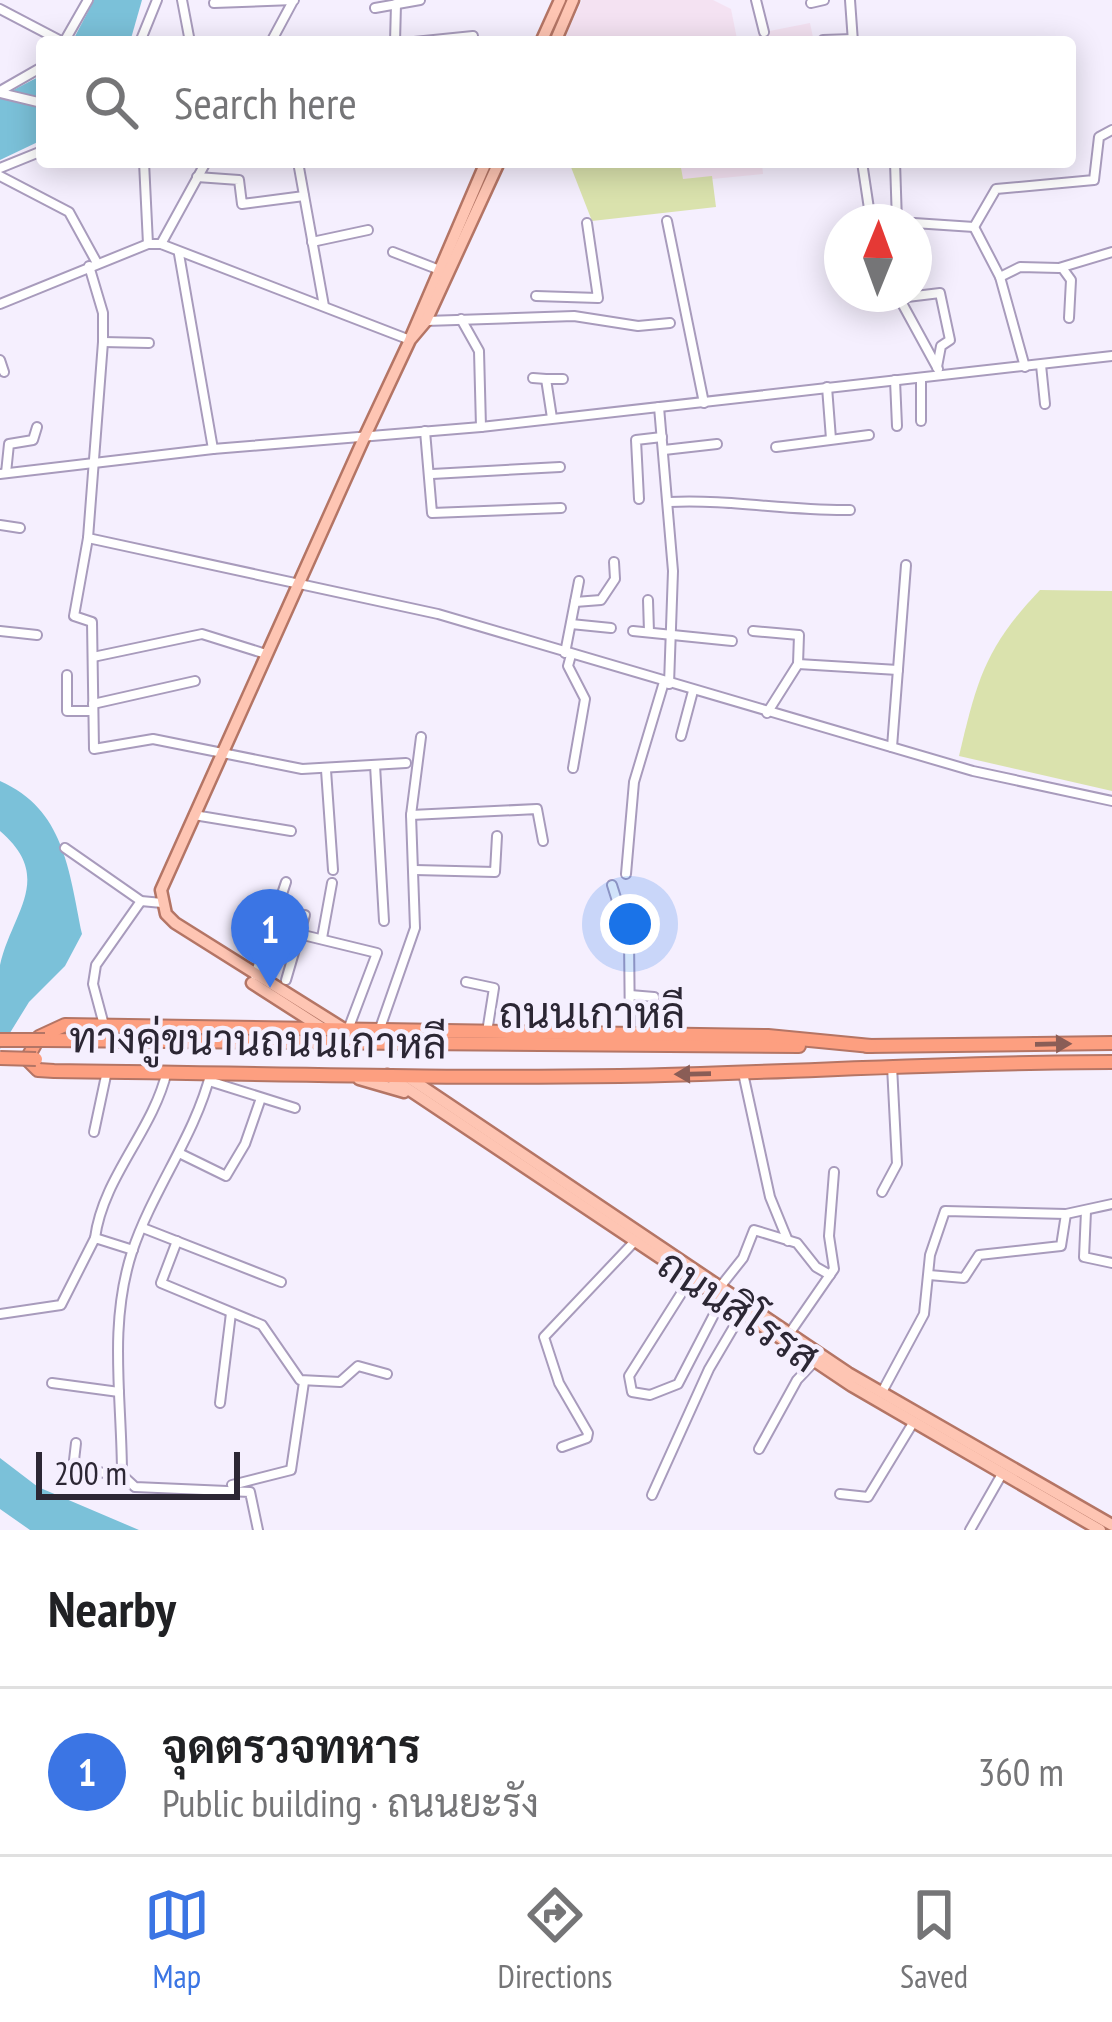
<!DOCTYPE html>
<html lang="en">
<head>
<meta charset="utf-8">
<style>
	:root { --surface:#fff; --page:#f6f6f6; --text:#202124; --muted:#757577; --line:#e0e0e0; --accent:#3b75e4 }
	body { margin:0; font-family:"PT Sans Narrow",Sarabun,sans-serif; background:var(--page); color:var(--text) }
	.compass { position:absolute; left:824px; top:204px; width:108px; height:108px; border-radius:50%; background:var(--surface); box-shadow:0 6px 30px #0003; rotate:1deg }
	.scale { position:absolute; left:36px; bottom:30px; width:204px; box-sizing:border-box; padding-left:12px; border:6px solid #2c2734; border-top:0; font-size:33px; line-height:42px; white-space:nowrap; color:#2c2734; -webkit-text-stroke:9px #f5effe; paint-order:stroke }
	.you { position:absolute; left:630px; top:924px; width:42px; height:42px; margin:-30px; border:9px solid #fff; border-radius:50%; background:#1a73e8; box-shadow:0 0 0 18px #1a73e833 }
	.badge { display:grid; place-items:center; width:78px; height:78px; border-radius:50%; background:var(--accent); color:#fff; font-size:39px; font-weight:700 }
	.pin { position:absolute; translate:-50% -99px; filter:drop-shadow(0 3px 6px #0008) }
	.pin::after { content:''; position:absolute; top:63px; width:42px; height:36px; background:inherit; clip-path:polygon(0 0,100% 0,50% 100%) }
	.list { margin:0; padding:0; list-style:none }
	h2 { display:flex; justify-content:space-between; align-items:center; height:156px; margin:0; padding:0 48px; font-size:51px }
	h2 small { font-size:39px; font-weight:400; color:var(--muted) }
	.list li { display:grid; grid-template-columns:78px 1fr auto; gap:36px; align-items:center; box-sizing:border-box; height:168px; padding:0 48px; border-top:3px solid var(--line) }
	.list b { display:block; font-size:45px; white-space:nowrap }
	.list p { margin:0; font-size:39px; white-space:nowrap; color:var(--muted) }
	.list em { font-size:39px; font-style:normal; color:var(--muted) }
	.icon { flex:none; width:66px; height:66px; fill:none; stroke:currentColor; stroke-width:2; stroke-linecap:round; stroke-linejoin:round }
	.map { position:relative; flex:none; width:1112px; height:1530px; overflow:hidden }
	.search { position:absolute; background:var(--surface); box-shadow:0 6px 30px #0003; left:36px; right:36px; top:36px; height:132px; display:flex; align-items:center; gap:30px; box-sizing:border-box; padding:0 42px; border-radius:12px; color:var(--muted); font-size:45px }
	.sheet { height:324px; background:var(--surface) }
	nav { display:flex; justify-content:space-around; align-items:center; box-sizing:border-box; height:168px; border-top:3px solid var(--line); background:var(--surface); font-size:33px; color:var(--muted) }
	nav a { display:grid; justify-items:center; gap:6px }
	nav .on { color:var(--accent) }
	.map>svg:first-child { display:block }
	.commercial { fill:#f4e2f2 }
	.green { fill:#dae2ad }
	.water { fill:#7bc1d9 }
	.lines { fill:none; stroke-linecap:round; stroke-linejoin:round }
	.minor-casing { stroke:#a89bbc; stroke-width:12 }
	.major-casing { stroke:#b47565; stroke-width:15 }
	.highway-casing { stroke:#b47565; stroke-width:16 }
	.minor { stroke:#fff; stroke-width:8 }
	.major { stroke:#fec5b3; stroke-width:10 }
	.highway { stroke:#fd9f80; stroke-width:12 }
	.highway-bridge-casing { stroke:#b47565; stroke-width:16; stroke-linecap:butt }
	.highway-bridge { stroke:#fd9f80; stroke-width:12 }
	.oneway { fill:#8a5d56 }
	.labels { text-anchor:middle; dominant-baseline:central; stroke-width:9; stroke-linejoin:round; paint-order:stroke }
	.street-label { font-size:42px; fill:#2c2734; stroke:#f5effe }
</style>
</head>
<body>
<div class="map">
<svg width="1112" height="1530" viewBox="0 0 1112 1530">
	<rect width="100%" height="100%" fill="#f5effe"/>
	<g class="commercial">
		<polygon points="582,0 713,0 731,9 737,39 743,42 563,42"/>
		<polygon points="810,23 814,42 755,42 759,33"/>
		<polygon points="678,162 762,162 763,174 682,182"/>
	</g>
	<g class="green">
		<polygon points="569,162 680,162 683,179 712,176 716,207 592,221"/>
		<path d="M1040 590 1112 591V791L959 756C977 680 985 648 1040 590Z"/>
	</g>
	<g class="water">
		<polygon points="94,0 142,0 130,42 72,42"/>
		<polygon points="42,75 42,140 0,160 0,97"/>
		<path d="M0 781C64 809 69 870 82 934L65 966 29 1002 0 1049C0 1023 0 990 0 965 12 912 55 878 0 831Z"/>
		<polygon points="0,1458 38,1487 139,1530 30,1530 0,1509"/>
	</g>
	<g class="lines">
		<defs>
			<g id="minor">
				<polyline points="182,0 190,42"/>
				<polyline points="756,0 764,32"/>
				<polyline points="850,0 853,42"/>
				<polyline points="214,3 294,0"/>
				<polyline points="811,3 824,0"/>
				<polyline points="375,8 420,0"/>
				<polyline points="0,9 63,42"/>
				<polyline points="823,40 853,39"/>
				<polyline points="64,42 88,0"/>
				<polyline points="140,42 157,0"/>
				<polyline points="271,42 293,1"/>
				<polyline points="395,42 396,4"/>
				<polyline points="414,42 473,36"/>
				<polyline points="0,91 42,67"/>
				<polyline points="0,93 42,103"/>
				<polyline points="144,162 148,244"/>
				<polyline points="298,162 324,306"/>
				<polyline points="862,162 871,222"/>
				<polyline points="895,162 897,222"/>
				<polyline points="0,168 42,151"/>
				<polyline points="0,176 69,212 97,263"/>
				<polyline points="197,177 239,180 242,204 304,196"/>
				<polyline points="667,221 704,403"/>
				<polyline points="870,222 888,222"/>
				<polyline points="914,223 974,227"/>
				<polyline points="974,227 996,189 1094,180 1099,137 1112,130"/>
				<polyline points="974,227 1000,277 1025,367"/>
				<polyline points="312,242 368,230"/>
				<polyline points="161,244 206,162"/>
				<polyline points="393,252 437,269"/>
				<polyline points="179,254 213,449"/>
				<polyline points="89,266 103,313 103,342 88,538 74,616 92,622 94,749 153,739 302,769 406,763"/>
				<polyline points="1063,269 1071,280 1069,318"/>
				<polyline points="1000,277 1020,267 1059,268 1112,252"/>
				<polyline points="897,294 938,369"/>
				<polyline points="536,296 598,298 587,223"/>
				<polyline points="899,298 940,293 950,340 941,346 937,367"/>
				<polyline points="0,304 148,244 161,244 410,340"/>
				<polyline points="461,319 479,351 481,427"/>
				<polyline points="426,321 574,316 638,326 670,323"/>
				<polyline points="103,342 149,343"/>
				<polyline points="0,360 4,372"/>
				<polyline points="1041,365 1045,404"/>
				<polyline points="533,378 546,379"/>
				<polyline points="921,378 921,421"/>
				<polyline points="895,380 897,426"/>
				<polyline points="827,387 831,439"/>
				<polyline points="659,407 673,571 669,684"/>
				<polyline points="552,418 546,379 563,379"/>
				<polyline points="425,431 432,513 561,508"/>
				<polyline points="776,447 869,435"/>
				<polyline points="664,450 717,444"/>
				<polyline points="6,473 9,444 33,440 37,427"/>
				<polyline points="0,474 213,449 481,427 1112,356"/>
				<polyline points="432,474 560,467"/>
				<polyline points="639,499 636,440 662,437"/>
				<path d="M669 502C730 499 788 511 850 510"/>
				<polyline points="0,525 20,528"/>
				<polyline points="88,538 438,614 973,771 1112,801"/>
				<polyline points="648,600 649,632"/>
				<polyline points="575,602 601,600 615,579 614,562"/>
				<polyline points="571,624 611,628"/>
				<polyline points="0,631 37,635"/>
				<polyline points="633,631 732,641"/>
				<polyline points="753,631 799,635 798,664 767,713"/>
				<polyline points="565,653 579,581"/>
				<polyline points="571,655 568,666 585,699 573,768"/>
				<polyline points="93,657 202,634 266,654"/>
				<polyline points="798,664 898,670"/>
				<polyline points="67,675 67,711 92,711"/>
				<polyline points="93,704 195,681"/>
				<polyline points="681,736 693,691"/>
				<polyline points="892,747 906,565"/>
				<polyline points="375,765 384,921"/>
				<polyline points="326,770 333,870"/>
				<polyline points="194,815 291,831"/>
				<polyline points="411,815 537,809 543,841"/>
				<polyline points="65,848 141,901 162,903"/>
				<polyline points="415,870 495,872 497,836"/>
				<polyline points="626,874 634,782 664,682"/>
				<polyline points="612,885 629,939 630,1032"/>
				<polyline points="299,934 377,953 349,1027"/>
				<polyline points="322,938 332,883"/>
				<polyline points="255,975 286,882"/>
				<polyline points="286,980 305,915"/>
				<polyline points="466,982 494,988 487,1032"/>
				<polyline points="630,995 654,997 656,1034"/>
				<polyline points="104,1025 93,984 96,965 141,901"/>
				<polyline points="379,1031 415,928 411,815 421,737"/>
				<path d="M211 1072C195 1136 153 1189 132 1252 108 1326 122 1399 122 1475L135 1487 250 1492 258 1530"/>
				<polyline points="743,1073 770,1197 788,1241"/>
				<polyline points="209,1081 295,1108"/>
				<polyline points="94,1132 107,1071"/>
				<polyline points="179,1153 226,1176 245,1144 261,1098"/>
				<polyline points="882,1192 897,1164 892,1066"/>
				<polyline points="1086,1211 1084,1257 1112,1263"/>
				<polyline points="143,1228 281,1282"/>
				<path d="M95 1238C103 1177 153 1131 167 1071"/>
				<polyline points="177,1241 161,1283 262,1325 300,1380 340,1382 358,1366 387,1374"/>
				<polyline points="929,1275 964,1278 979,1255 1061,1246 1066,1214"/>
				<polyline points="691,1278 629,1376 632,1392 650,1395 678,1384 722,1299"/>
				<polyline points="720,1287 743,1258 754,1230 797,1243 816,1267 830,1275"/>
				<polyline points="0,1314 61,1305 95,1238 133,1250"/>
				<polyline points="789,1334 834,1269 829,1236 834,1172"/>
				<polyline points="52,1383 119,1392"/>
				<polyline points="882,1392 924,1314 930,1255 945,1211 1066,1214 1112,1204"/>
				<polyline points="220,1403 231,1313"/>
				<polyline points="76,1443 73,1469 122,1475"/>
				<polyline points="562,1447 587,1438 588,1433 559,1383 544,1337 635,1241"/>
				<polyline points="759,1449 797,1380 814,1362"/>
				<polyline points="232,1485 291,1470 304,1382"/>
				<polyline points="840,1494 868,1497 913,1423"/>
				<polyline points="652,1495 709,1369 742,1313"/>
				<polyline points="970,1530 1002,1474"/>
			</g>
			<g id="major">
				<polyline points="541,42 560,0"/>
				<polyline points="555,42 573,0"/>
				<polyline points="411,337 486,162"/>
				<polyline points="252,983 322,1028"/>
				<polyline points="344,1029 175,923 166,914 161,890 364,438 410,340 426,321 499,162"/>
				<polyline points="387,1075 852,1386 1100,1530"/>
				<polyline points="408,1077 848,1373 1112,1525"/>
				<polyline points="359,1079 404,1092"/>
			</g>
			<g id="highway">
				<polyline points="45,1040 799,1046"/>
				<polyline points="867,1046 1112,1043"/>
				<path d="M871 1046 768 1036 65 1025 39 1037 27 1059 38 1070 54 1071C243 1073 431 1079 620 1076 784 1073 947 1062 1112 1062"/>
			</g>
		</defs>
		<use href="#minor" class="minor-casing"/>
		<use href="#major" class="major-casing"/>
		<use href="#highway" class="highway-casing"/>
		<use href="#minor" class="minor"/>
		<use href="#major" class="major"/>
		<use href="#highway" class="highway"/>
		<defs>
			<g id="highway-bridge">
				<polyline points="0,1040 45,1040"/>
				<polyline points="0,1058 36,1059"/>
			</g>
		</defs>
		<use href="#highway-bridge" class="highway-bridge-casing"/>
		<use href="#highway-bridge" class="highway-bridge"/>
	</g>
	<defs><path id="oneway-solid" d="M-6-.8H1V-3.2L6.5 0L1 3.2V.8H-6Z" transform="scale(3)"/></defs>
	<g class="oneway">
		<use href="#oneway-solid" transform="translate(1053 1044) rotate(-1)"/>
		<use href="#oneway-solid" transform="translate(693 1074) rotate(179)"/>
	</g>
	<g class="labels">
		<g class="street-label">
			<text x="592" y="1012">ถนนเกาหลี</text>
			<text transform="translate(258 1040) rotate(1)">ทางคู่ขนานถนนเกาหลี</text>
			<text transform="translate(739 1310) rotate(34)">ถนนสิโรรส</text>
		</g>
	</g>
</svg>
<svg class="compass" viewBox="-18 -18 36 36"><path d="M0-13l5 13h-10z" fill="#e53935"/><path d="M0 13l5-13h-10z" fill="#757577"/></svg>
<div class="scale">200 m</div>
<div class="you"></div>
<div class="pin badge" style="left:270px;top:988px">1</div>
<div class="search"><svg class="icon" aria-label="search" viewBox="0 0 24 24"><circle cx="10" cy="10" r="6"/><path d="M15 15l6 6"/></svg>Search here</div>
</div>
<section class="sheet">
<h2>Nearby<small></small></h2>
<ul class="list">
<li><span class="badge">1</span><div><b>จุดตรวจทหาร</b><p>Public building · ถนนยะรัง</p></div><em>360 m</em></li>
</ul>
</section>
<nav>
<a class="on"><svg class="icon" aria-label="map" viewBox="0 0 24 24"><path d="M3 6l6-2 6 2 6-2v14l-6 2-6-2-6 2zM9 4v14M15 6v14"/></svg>Map</a>
<a><svg class="icon" aria-label="directions" viewBox="0 0 24 24"><path d="M12 3l9 9-9 9-9-9zM9 14v-3h6M13 9l2 2-2 2"/></svg>Directions</a>
<a><svg class="icon" aria-label="saved" viewBox="0 0 24 24"><path d="M7 4h10v16l-5-4-5 4z"/></svg>Saved</a>
</nav>
</body>
</html>
